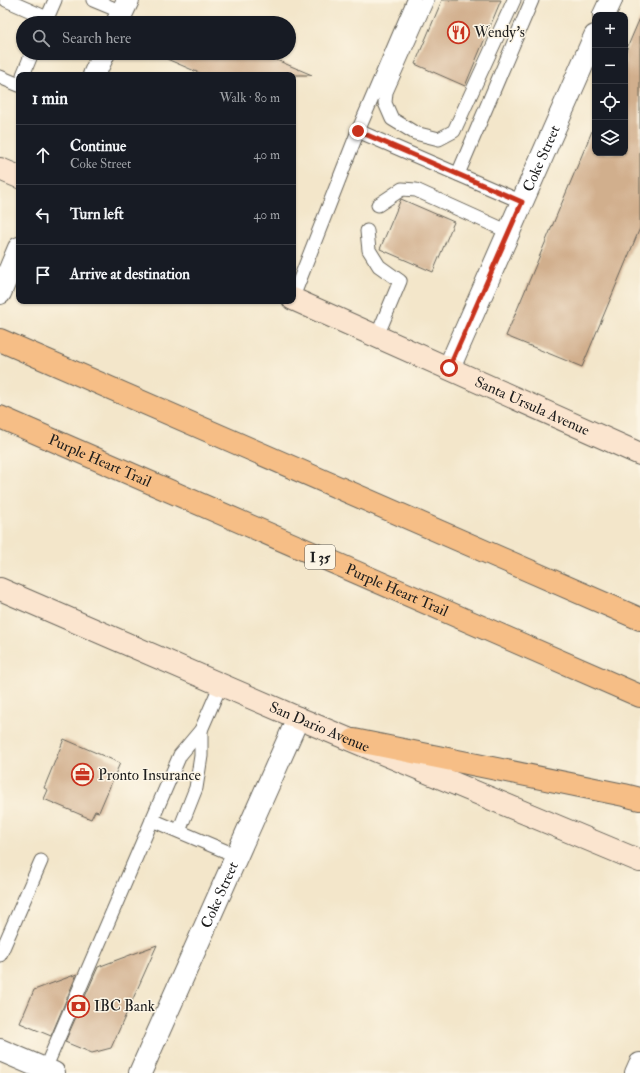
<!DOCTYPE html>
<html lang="en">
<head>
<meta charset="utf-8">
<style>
	:root { --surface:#171b24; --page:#20242c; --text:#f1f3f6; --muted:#9ea1a6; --line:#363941 }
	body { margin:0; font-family:"IM FELL Double Pica",serif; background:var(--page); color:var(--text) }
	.controls { position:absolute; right:12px; top:12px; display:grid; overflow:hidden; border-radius:8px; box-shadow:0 1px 3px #0004 }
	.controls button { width:36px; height:36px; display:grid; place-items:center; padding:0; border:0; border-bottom:1px solid var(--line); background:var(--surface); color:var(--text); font:20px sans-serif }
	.stop { position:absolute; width:12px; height:12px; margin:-9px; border:3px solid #c8321e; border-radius:50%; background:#fff }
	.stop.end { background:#c8321e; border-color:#fff; box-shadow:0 1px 4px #0008 }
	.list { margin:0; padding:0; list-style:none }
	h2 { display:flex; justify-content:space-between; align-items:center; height:52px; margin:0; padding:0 16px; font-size:17px }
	h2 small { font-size:13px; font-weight:400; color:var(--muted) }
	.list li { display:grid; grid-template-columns:26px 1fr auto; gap:12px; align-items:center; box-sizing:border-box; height:60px; padding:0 16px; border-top:1px solid var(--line) }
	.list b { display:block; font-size:15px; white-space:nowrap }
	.list p { margin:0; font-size:13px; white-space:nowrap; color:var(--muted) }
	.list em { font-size:13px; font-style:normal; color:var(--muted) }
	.icon { flex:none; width:22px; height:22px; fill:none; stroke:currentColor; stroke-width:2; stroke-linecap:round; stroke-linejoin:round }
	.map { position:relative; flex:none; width:640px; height:1073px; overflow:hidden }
	.search { position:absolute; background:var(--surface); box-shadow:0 1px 3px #0004; left:16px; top:16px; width:280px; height:44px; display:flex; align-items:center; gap:10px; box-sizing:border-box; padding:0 14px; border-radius:22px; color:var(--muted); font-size:15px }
	.panel { position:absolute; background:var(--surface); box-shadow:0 1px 3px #0004; left:16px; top:72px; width:280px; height:232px; border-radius:8px }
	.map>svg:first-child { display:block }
	.building { fill:#d1af8d }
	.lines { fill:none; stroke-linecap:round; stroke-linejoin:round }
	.service-casing { stroke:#676359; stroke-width:15 }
	.minor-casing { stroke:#676359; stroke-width:24 }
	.tertiary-casing { stroke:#676359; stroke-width:24 }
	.secondary-casing { stroke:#676359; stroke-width:24 }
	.motorway-casing { stroke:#676359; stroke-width:24 }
	.service { stroke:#fff; stroke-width:13 }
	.minor { stroke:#fff; stroke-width:22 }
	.tertiary { stroke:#fff; stroke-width:22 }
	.secondary { stroke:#fbe5cf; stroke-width:22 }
	.motorway { stroke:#f6be86; stroke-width:22 }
	.route { stroke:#c8321e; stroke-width:5 }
	.labels { text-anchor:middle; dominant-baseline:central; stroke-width:3; stroke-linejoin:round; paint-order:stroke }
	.shield { fill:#fcf5e5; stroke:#5f5d58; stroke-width:1 }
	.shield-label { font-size:14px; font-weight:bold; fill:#1c1c1c }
	.poi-label { font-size:15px; fill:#1c1c1c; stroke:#fcf5e5; text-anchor:start }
	.street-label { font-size:15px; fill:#1c1c1c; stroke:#fcf5e5 }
</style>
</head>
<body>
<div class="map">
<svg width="640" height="1073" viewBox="0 0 640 1073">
	<rect width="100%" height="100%" fill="#fcf5e5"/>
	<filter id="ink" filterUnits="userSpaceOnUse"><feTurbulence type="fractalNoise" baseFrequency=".025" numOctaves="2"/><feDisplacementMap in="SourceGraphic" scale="8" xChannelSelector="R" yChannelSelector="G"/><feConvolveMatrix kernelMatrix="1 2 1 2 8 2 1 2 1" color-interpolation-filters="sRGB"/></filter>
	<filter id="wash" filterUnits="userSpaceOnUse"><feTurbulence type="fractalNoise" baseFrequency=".012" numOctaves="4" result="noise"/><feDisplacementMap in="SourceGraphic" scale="16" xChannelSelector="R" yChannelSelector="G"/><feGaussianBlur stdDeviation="0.9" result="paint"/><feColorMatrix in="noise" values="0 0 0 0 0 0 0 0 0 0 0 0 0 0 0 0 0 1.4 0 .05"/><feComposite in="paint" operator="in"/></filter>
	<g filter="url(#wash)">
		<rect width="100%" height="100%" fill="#f3e6ca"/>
		<g id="blocks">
			<g class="building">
				<polygon points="442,0 501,0 465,86 415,64"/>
				<polygon points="640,18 640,228 582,367 506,336 595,124 595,153 625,153 625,53"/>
				<polygon points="170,53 260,53 312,75 204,75 167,59"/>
				<polygon points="401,199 454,222 433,272 380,249"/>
				<polygon points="64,739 120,763 99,812 95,811 91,819 44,799 48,790 44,788"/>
				<polygon points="157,945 111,1048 92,1053 65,1042 98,967"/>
				<polygon points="77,974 51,1036 20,1023 34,990"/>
			</g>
		</g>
	</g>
	<g filter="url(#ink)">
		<use href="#blocks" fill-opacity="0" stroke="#676359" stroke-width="1"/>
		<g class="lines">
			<defs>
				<g id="service">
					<polyline points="6,0 47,18"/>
					<polyline points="93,0 122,12"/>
					<polyline points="427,0 386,92 385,103 392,119 415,133 439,139 454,131 514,0"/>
					<polyline points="45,23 55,0"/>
					<polyline points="23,75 32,53"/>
					<polyline points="0,77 19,85 19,84"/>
					<polyline points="358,131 522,202"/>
					<polyline points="458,174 532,0"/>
					<polyline points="378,205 402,189 416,190 509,232"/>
					<polyline points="367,231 369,250 379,266 400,281 377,336"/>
					<polyline points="293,297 358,131 414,0"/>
					<polyline points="221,684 201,730 180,755 152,820 237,856"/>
					<polyline points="179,831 196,788 201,756 201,730"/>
					<polyline points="0,955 41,861"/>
					<polyline points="45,1069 152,820"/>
				</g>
				<g id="minor">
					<polyline points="604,15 611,0"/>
					<path id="s1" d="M449 368 595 36"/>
					<polyline points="0,1050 54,1073"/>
					<path id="s2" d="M140 1073 298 718"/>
					<polyline points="636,1073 640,1064"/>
				</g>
				<g id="tertiary">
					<polyline points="117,23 128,0"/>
					<polyline points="94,75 104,53"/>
					<polyline points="0,293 19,248"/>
				</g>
				<g id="secondary">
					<polyline points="0,169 19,177"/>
					<path id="s3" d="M293 299 640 454"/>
					<path id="s4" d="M0 589 298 718 640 861"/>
				</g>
				<g id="motorway">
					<polyline points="0,340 640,619"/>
					<path id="s5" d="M0 417 640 696"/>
					<polyline points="354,740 624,795 640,799"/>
				</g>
			</defs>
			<use href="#service" class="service-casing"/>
			<use href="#minor" class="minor-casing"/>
			<use href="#tertiary" class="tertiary-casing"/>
			<use href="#secondary" class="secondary-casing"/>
			<use href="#motorway" class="motorway-casing"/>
			<use href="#service" class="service"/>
			<use href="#minor" class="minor"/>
			<use href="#tertiary" class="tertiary"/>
			<use href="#secondary" class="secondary"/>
			<use href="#motorway" class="motorway"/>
		</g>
	</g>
	<g class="lines" filter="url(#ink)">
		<polyline class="route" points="358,131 522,202 449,368"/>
	</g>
	<defs>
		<symbol id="restaurant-ring" viewBox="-11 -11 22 22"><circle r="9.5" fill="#fcf5e5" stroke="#c8321e" stroke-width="1.5"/><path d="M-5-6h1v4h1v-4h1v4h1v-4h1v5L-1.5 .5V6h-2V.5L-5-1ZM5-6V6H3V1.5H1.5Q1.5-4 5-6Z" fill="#c8321e"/></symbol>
		<symbol id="office-ring" viewBox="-11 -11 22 22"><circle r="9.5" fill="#fcf5e5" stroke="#c8321e" stroke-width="1.5"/><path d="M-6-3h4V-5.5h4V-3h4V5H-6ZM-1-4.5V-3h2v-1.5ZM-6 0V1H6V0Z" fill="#c8321e"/></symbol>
		<symbol id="bank-ring" viewBox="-11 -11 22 22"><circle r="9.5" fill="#fcf5e5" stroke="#c8321e" stroke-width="1.5"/><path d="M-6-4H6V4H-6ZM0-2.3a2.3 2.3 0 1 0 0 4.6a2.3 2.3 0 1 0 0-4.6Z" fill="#c8321e"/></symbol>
	</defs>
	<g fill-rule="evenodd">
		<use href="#restaurant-ring" x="446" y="20" width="25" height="25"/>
		<use href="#office-ring" x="70" y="762" width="25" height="25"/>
		<use href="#bank-ring" x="66" y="994" width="25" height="25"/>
	</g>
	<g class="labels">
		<rect class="shield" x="305" y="545" width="30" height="24" rx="3"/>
		<g class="shield-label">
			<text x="320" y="557">I 35</text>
		</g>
		<g class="poi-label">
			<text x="474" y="32">Wendy's</text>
			<text x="98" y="775">Pronto Insurance</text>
			<text x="94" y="1006">IBC Bank</text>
		</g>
		<g class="street-label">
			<text stroke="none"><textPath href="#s1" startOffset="229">Coke Street</textPath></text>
			<text stroke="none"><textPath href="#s3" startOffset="262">Santa Ursula Avenue</textPath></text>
			<text stroke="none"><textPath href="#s5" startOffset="109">Purple Heart Trail</textPath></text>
			<text stroke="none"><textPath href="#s5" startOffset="433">Purple Heart Trail</textPath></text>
			<text stroke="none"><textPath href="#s4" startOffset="348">San Dario Avenue</textPath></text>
			<text stroke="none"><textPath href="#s2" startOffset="195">Coke Street</textPath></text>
		</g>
	</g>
</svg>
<div class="controls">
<button>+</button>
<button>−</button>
<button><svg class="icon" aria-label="locate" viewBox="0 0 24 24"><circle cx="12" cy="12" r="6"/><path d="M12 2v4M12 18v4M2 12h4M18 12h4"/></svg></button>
<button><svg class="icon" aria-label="layers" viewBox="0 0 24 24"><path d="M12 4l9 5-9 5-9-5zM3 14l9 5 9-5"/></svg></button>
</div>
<div class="stop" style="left:449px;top:368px"></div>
<div class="stop end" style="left:358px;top:131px"></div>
<div class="search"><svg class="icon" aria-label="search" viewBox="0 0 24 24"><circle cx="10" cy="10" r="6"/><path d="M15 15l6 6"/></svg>Search here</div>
<section class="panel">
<h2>1 min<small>Walk · 80 m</small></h2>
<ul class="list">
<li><svg class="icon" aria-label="ahead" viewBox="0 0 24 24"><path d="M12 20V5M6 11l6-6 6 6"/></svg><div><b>Continue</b><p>Coke Street</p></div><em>40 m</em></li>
<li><svg class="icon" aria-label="left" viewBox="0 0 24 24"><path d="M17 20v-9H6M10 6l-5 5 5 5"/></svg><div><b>Turn left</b></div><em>40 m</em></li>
<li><svg class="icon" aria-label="arrive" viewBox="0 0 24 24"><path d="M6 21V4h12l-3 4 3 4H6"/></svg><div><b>Arrive at destination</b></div></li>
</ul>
</section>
</div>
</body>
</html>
